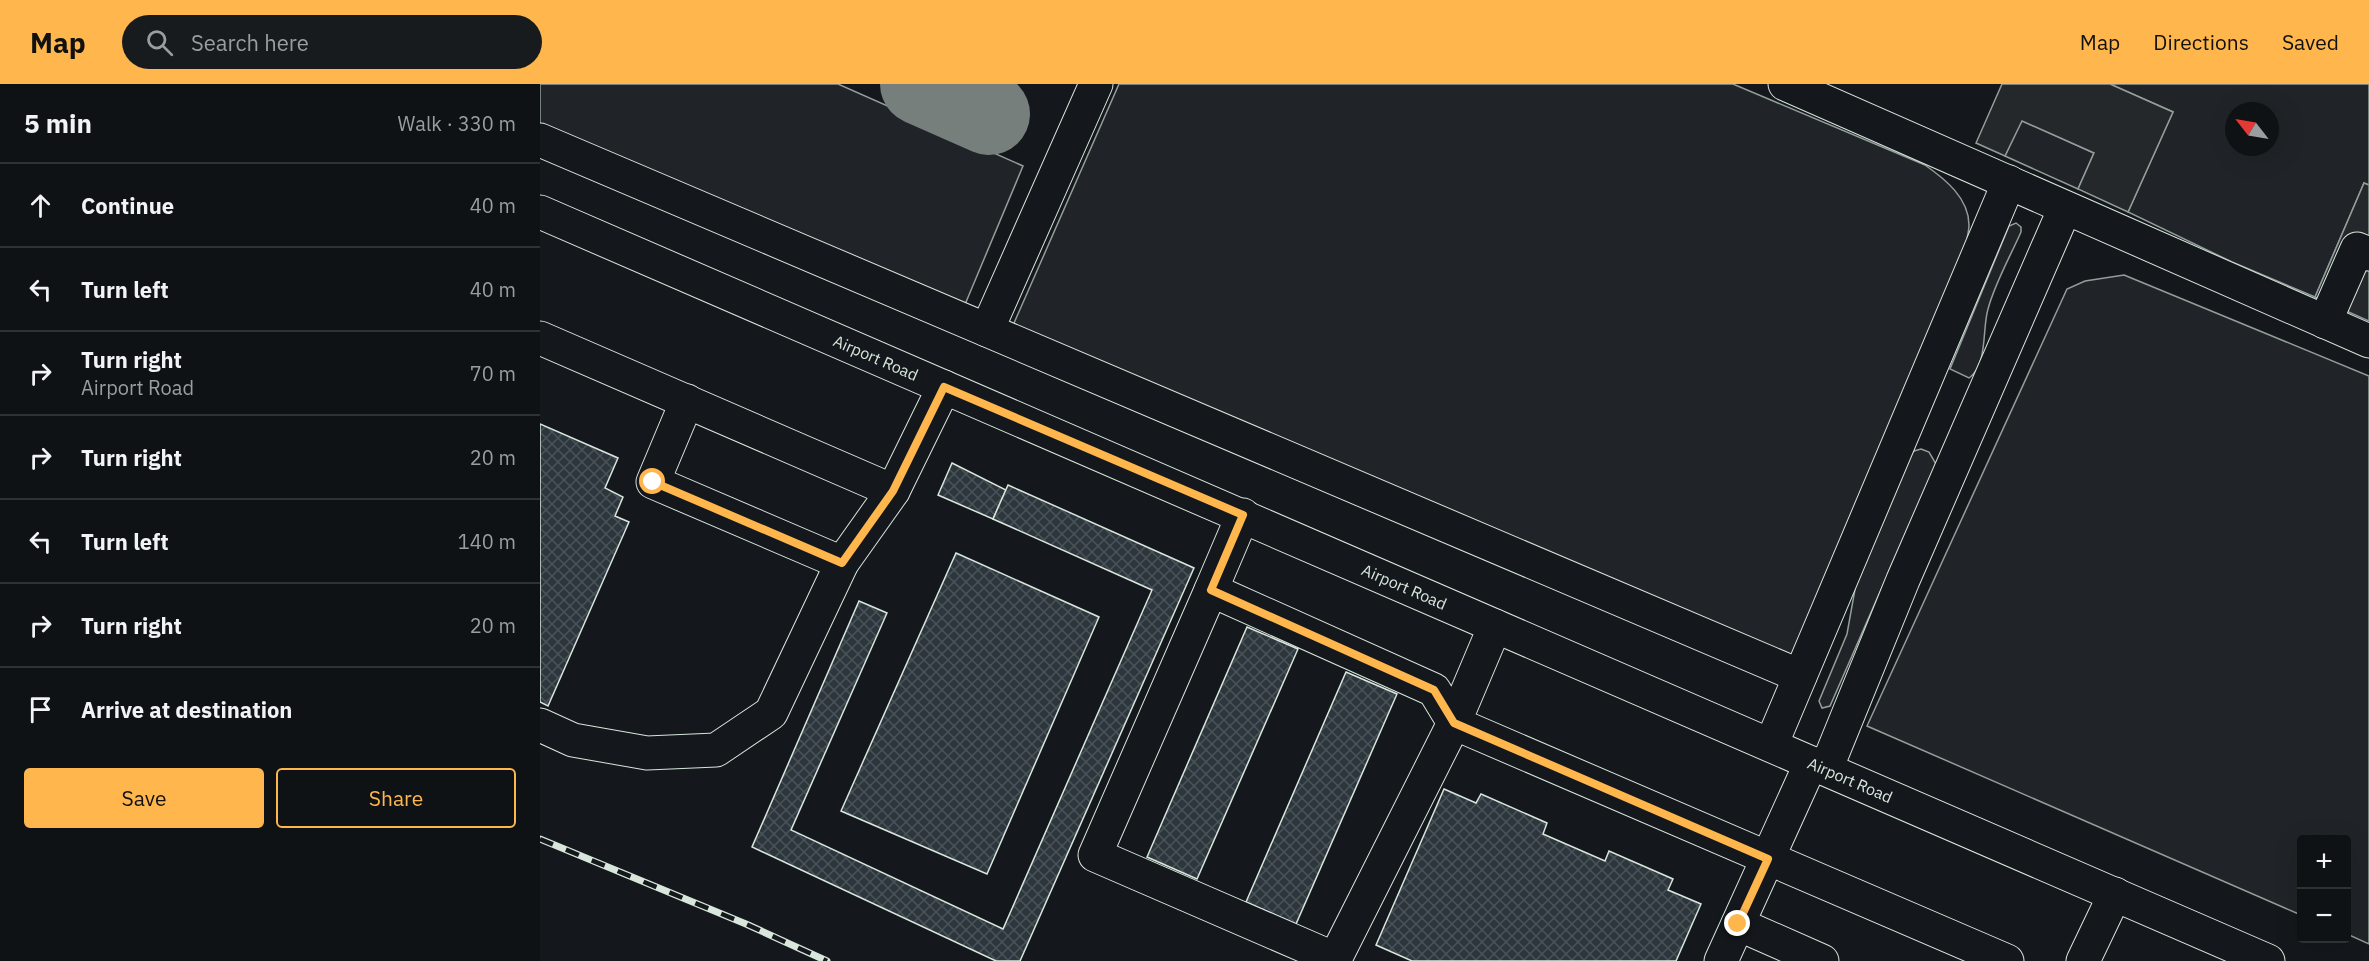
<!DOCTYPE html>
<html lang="en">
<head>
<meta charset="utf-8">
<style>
	:root { --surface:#0f1215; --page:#181b1e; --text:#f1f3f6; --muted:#9b9ea0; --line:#2f3234; --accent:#ffb74d }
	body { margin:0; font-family:"IBM Plex Sans",sans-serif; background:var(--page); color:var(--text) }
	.controls { position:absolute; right:18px; bottom:18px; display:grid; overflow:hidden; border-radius:6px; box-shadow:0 6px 24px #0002 }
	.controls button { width:54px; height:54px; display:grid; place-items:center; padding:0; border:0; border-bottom:2px solid var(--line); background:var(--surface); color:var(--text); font:30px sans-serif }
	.compass { position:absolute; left:1685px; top:18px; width:54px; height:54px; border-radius:50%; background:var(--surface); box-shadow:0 6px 24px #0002; rotate:301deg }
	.stop { position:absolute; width:18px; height:18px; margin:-14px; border:4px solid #ffb74d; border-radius:50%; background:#fff }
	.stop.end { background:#ffb74d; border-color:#fff; box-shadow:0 2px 6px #0008 }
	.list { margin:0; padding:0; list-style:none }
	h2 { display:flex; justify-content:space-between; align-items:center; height:78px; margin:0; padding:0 24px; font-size:26px }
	h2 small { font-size:20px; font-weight:400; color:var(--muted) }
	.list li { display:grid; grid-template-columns:39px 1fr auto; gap:18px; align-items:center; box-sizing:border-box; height:84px; padding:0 24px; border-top:2px solid var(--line) }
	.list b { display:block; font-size:22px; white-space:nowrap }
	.list p { margin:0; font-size:20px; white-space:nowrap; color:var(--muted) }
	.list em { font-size:20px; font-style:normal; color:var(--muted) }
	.actions { display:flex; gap:12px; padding:18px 24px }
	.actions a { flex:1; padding:14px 0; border:2px solid var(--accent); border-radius:6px; text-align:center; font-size:21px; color:var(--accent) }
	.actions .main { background:var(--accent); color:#111 }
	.icon { flex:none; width:33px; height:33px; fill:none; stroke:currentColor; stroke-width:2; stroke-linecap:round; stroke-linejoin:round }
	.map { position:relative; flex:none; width:1829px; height:877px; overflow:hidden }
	header { display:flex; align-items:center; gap:36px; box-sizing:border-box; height:84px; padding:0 30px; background:var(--accent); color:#111 }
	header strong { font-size:28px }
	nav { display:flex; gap:33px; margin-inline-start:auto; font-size:21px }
	.search { width:420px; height:54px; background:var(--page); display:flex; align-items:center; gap:15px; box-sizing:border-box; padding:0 21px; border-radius:33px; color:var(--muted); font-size:22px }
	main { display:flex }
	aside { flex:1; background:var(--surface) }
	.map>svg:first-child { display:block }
	.grass { fill:#202428; stroke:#939e99; stroke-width:1.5; fill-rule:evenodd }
	.parking { fill:#24282b; stroke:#939e99; stroke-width:1.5 }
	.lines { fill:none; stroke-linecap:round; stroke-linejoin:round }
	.taxiway { stroke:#767f7c; stroke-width:82 }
	.building { fill:url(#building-cross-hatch); stroke:#d8e6dc; stroke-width:1.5 }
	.minor-casing { stroke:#d8e6dc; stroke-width:35 }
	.minor { stroke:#14181c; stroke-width:33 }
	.rail-casing { stroke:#d8e6dc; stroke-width:7 }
	.rail { stroke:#14181c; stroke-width:4.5; stroke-dasharray:14; stroke-linecap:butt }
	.route { stroke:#ffb74d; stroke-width:8 }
	.labels { text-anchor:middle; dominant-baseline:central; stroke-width:4.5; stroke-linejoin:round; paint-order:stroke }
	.street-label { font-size:16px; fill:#d8e6dc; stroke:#14181c }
</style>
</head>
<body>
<header>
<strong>Map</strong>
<div class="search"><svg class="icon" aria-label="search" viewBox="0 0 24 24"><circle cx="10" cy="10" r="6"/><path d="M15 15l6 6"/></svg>Search here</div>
<nav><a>Map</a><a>Directions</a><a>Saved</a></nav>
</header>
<main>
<aside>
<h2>5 min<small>Walk · 330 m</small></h2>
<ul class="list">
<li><svg class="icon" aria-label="ahead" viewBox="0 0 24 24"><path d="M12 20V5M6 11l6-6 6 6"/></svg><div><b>Continue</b></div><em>40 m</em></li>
<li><svg class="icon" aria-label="left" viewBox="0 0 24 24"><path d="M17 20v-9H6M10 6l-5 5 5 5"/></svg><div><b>Turn left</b></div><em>40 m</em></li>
<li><svg class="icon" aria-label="right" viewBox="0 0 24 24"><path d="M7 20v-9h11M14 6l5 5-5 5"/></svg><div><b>Turn right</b><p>Airport Road</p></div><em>70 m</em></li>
<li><svg class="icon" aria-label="right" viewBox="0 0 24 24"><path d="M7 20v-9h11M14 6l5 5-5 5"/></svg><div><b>Turn right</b></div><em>20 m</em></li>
<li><svg class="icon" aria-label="left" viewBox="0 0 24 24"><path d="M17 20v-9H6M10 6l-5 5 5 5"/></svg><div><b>Turn left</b></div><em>140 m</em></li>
<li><svg class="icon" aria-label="right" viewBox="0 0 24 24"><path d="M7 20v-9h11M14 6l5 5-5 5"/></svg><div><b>Turn right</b></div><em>20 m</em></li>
<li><svg class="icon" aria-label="arrive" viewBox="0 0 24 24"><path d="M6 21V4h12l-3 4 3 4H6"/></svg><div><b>Arrive at destination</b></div></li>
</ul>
<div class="actions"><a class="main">Save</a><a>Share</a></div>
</aside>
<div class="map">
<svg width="1829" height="877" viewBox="0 0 1829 877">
	<defs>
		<pattern id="building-cross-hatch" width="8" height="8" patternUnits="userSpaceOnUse" patternTransform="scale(1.5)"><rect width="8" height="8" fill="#2c363c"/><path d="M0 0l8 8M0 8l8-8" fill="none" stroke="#4a5358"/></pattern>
	</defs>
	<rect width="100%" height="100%" fill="#14181c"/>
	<g class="grass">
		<polygon points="0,0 298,0 483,82 421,230 0,45"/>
		<path d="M579 0H1193L1385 81C1405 95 1429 114 1429 141 1429 148 1426 157 1425 165L1264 560 1245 584 467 255Z"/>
		<path d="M1570 0H1829V101L1824 99 1775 213 1692 178 1588 128 1633 28ZM1694 27H1730V63H1694Z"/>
		<polygon points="1481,36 1554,69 1538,105 1465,72"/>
		<path d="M1476 139 1481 143V148C1470 173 1455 199 1448 225 1442 245 1448 281 1429 294L1410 285 1469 142Z"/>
		<polygon points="1584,191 1829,292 1829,860 1807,850 1806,756 1762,756 1761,831 1327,642 1527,205 1545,197"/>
		<polygon points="1381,365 1389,368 1396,380 1290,622 1282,624 1279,617 1307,550 1317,494 1369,372 1374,367"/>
	</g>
	<g class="parking">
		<polygon points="1462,0 1570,0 1633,28 1588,128 1538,105 1554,69 1482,37 1465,72 1436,59"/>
		<polygon points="1824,99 1829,101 1829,237 1775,213"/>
	</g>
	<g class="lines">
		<polyline class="taxiway" points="381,0 449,30"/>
	</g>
	<g class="building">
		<polygon points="0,340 78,374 65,404 83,413 75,432 89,438 8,622 0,618"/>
		<polygon points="412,379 466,406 453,435 398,411"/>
		<polygon points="468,401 654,484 480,877 456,877 212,763 319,517 347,529 251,746 463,845 612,506 453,435"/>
		<polygon points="416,469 559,533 447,790 301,727"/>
		<polygon points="707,543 758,565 657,795 607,773"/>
		<polygon points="806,588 857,610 756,840 706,818"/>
		<polygon points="904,705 936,719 941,710 1007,739 1003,750 1065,777 1069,767 1133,795 1128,806 1161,820 1136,877 872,877 836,861"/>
	</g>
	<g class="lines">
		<defs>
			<g id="minor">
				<polyline points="1245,0 1829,257"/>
				<polyline points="0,56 1260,592"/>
				<path id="s1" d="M0 128 1728 877"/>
				<polyline points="1785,238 1817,165 1829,170"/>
				<polyline points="447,246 556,0"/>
				<polyline points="0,254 353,407"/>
				<polyline points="147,317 113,398 302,479"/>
				<polyline points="671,506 703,431"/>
				<polyline points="955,542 914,639 795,875 555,771 671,506 894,606 914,639 1467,877"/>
				<polyline points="0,641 33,656 107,669 176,666 231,629 302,479 353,407 404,303"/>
				<polyline points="1231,661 1469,98"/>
				<polyline points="1286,685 1363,496 1525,124"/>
				<polyline points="1198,840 1282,877"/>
				<polyline points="1181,877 1271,679"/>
				<polyline points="1543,877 1575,810"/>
			</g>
		</defs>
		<use href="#minor" class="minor-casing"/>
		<use href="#minor" class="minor"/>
		<defs>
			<polyline id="rail" points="0,755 206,840 287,877"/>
		</defs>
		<use href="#rail" class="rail-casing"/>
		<use href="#rail" class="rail"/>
	</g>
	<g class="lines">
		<polyline class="route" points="113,398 302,479 353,407 404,303 703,431 671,506 894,606 914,639 1228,775 1198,840"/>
	</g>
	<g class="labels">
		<g class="street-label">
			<text stroke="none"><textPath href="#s1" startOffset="366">Airport Road</textPath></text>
			<text stroke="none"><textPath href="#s1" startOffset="942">Airport Road</textPath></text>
			<text stroke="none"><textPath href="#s1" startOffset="1428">Airport Road</textPath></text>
		</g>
	</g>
</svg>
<div class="controls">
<button>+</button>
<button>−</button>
</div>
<svg class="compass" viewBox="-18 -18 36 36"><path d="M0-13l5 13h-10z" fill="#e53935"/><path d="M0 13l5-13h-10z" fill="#9b9ea0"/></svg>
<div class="stop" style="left:113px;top:398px"></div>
<div class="stop end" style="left:1198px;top:840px"></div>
</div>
</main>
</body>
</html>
